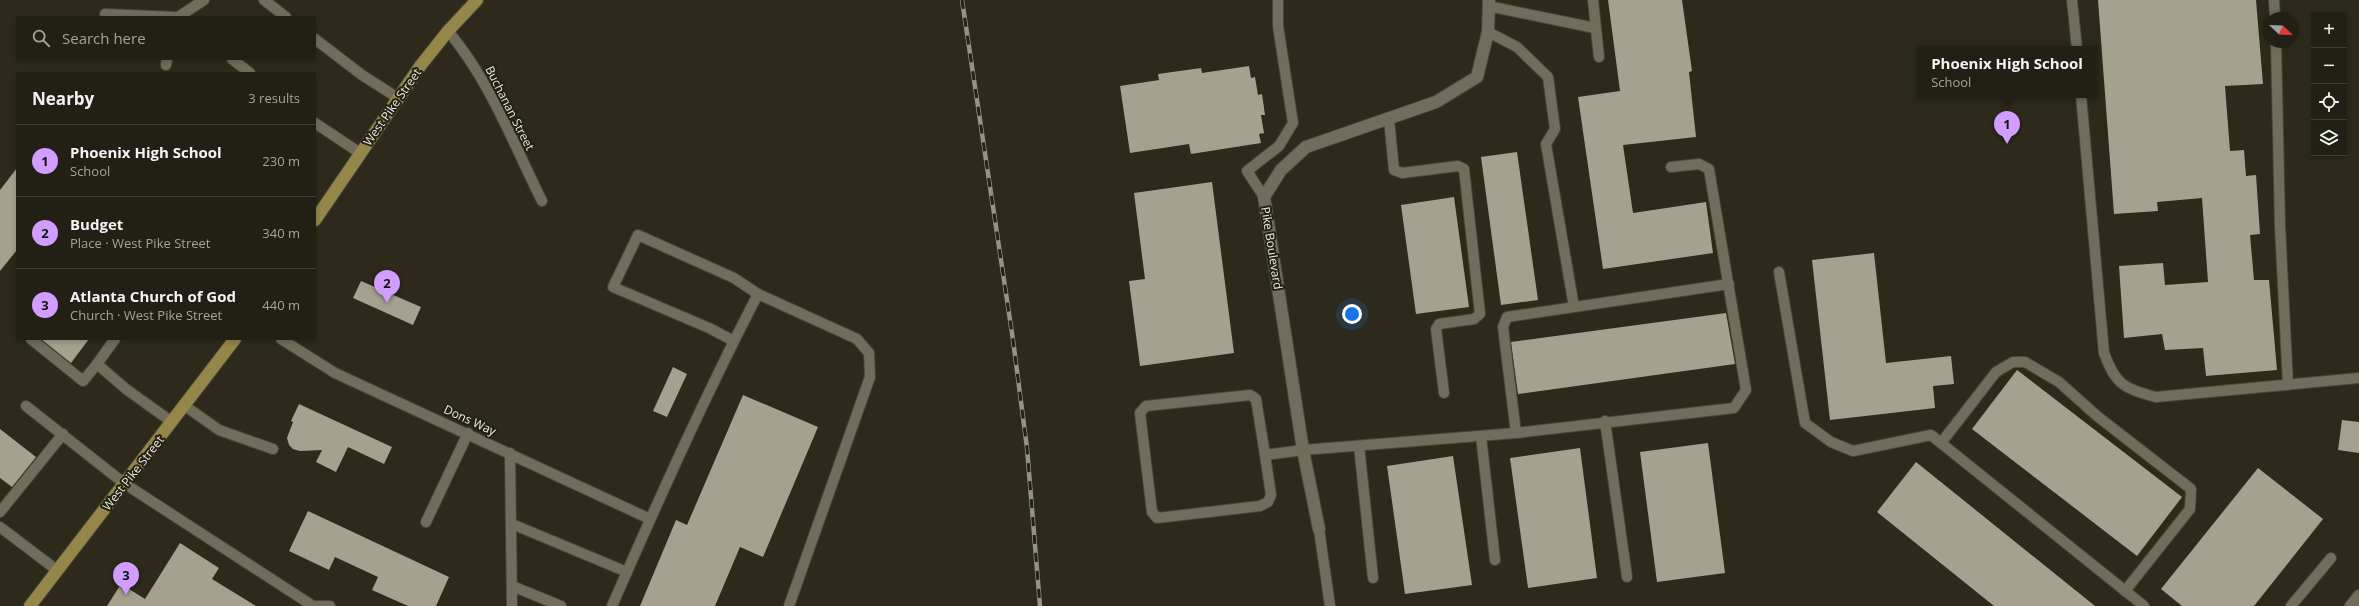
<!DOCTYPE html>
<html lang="en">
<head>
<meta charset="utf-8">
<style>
	:root { --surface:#222014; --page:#2a281d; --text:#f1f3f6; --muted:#a2a3a0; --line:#3f3e34; --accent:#d19dfe }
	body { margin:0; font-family:"Open Sans",sans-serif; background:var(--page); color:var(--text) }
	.controls { position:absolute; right:12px; top:12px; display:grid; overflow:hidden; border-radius:0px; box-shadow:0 2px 6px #0003 }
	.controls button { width:36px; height:36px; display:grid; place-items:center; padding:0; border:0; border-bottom:1px solid var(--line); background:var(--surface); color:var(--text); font:20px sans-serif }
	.compass { position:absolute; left:2263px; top:12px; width:36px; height:36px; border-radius:50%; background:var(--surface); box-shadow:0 2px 6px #0003; rotate:113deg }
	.you { position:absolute; left:1352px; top:314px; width:14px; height:14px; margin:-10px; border:3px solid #fff; border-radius:50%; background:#1a73e8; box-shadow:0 0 0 6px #1a73e833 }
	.badge { display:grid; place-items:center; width:26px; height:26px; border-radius:50%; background:var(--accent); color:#111; font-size:13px; font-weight:700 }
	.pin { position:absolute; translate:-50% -33px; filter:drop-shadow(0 1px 2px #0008) }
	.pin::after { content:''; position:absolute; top:21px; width:14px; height:12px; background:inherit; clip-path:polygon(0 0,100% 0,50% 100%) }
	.popup { position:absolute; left:1917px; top:46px; width:180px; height:52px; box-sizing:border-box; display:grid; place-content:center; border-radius:0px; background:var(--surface); filter:drop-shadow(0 1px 3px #0005); font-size:13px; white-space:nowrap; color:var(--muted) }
	.popup b { font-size:15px; color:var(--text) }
	.popup::after { content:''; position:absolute; left:50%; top:100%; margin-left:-8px; border:8px solid transparent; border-top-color:var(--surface) }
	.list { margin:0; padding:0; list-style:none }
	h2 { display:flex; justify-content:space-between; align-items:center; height:52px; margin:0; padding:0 16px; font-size:17px }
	h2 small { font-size:13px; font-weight:400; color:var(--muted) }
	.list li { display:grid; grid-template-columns:26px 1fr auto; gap:12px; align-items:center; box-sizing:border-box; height:72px; padding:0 16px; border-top:1px solid var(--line) }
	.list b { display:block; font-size:15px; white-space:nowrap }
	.list p { margin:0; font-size:13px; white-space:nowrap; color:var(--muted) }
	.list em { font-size:13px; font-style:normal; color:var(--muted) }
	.icon { flex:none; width:22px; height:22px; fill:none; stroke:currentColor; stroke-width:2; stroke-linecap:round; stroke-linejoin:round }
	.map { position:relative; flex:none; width:2359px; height:606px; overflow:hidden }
	.search { position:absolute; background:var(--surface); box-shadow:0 2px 6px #0003; left:16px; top:16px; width:300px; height:44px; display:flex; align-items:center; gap:10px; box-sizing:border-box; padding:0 14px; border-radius:0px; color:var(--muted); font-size:15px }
	.panel { position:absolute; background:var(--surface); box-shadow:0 2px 6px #0003; left:16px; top:72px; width:300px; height:268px; border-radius:0px }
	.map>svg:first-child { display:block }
	.building { fill:#a5a18f }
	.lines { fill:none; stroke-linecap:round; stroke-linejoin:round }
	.service-casing { stroke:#49473a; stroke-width:12 }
	.minor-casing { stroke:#49473a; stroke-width:14 }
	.tertiary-casing { stroke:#49473a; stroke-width:14 }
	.primary-casing { stroke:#49473a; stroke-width:14 }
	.service { stroke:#706d5c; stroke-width:10 }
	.minor { stroke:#706d5c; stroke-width:12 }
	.tertiary { stroke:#706d5c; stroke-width:12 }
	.primary { stroke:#948749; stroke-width:12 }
	.rail-casing { stroke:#959386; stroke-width:4.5 }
	.rail { stroke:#242012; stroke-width:3; stroke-dasharray:9; stroke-linecap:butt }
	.labels { text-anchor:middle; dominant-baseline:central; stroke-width:4; stroke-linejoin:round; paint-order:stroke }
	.street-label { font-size:12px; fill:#ebeae0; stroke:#242012 }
</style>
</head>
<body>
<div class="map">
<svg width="2359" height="606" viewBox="0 0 2359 606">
	<rect width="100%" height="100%" fill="#2d2a1b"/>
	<g class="building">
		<polygon points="1608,0 1682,0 1692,71 1689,72 1696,137 1623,145 1633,213 1706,202 1713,253 1603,269 1578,97 1620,91"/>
		<polygon points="2098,0 2256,0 2263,84 2225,86 2230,151 2244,150 2246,176 2256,175 2260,234 2250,235 2254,280 2269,280 2277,370 2206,376 2203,348 2165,350 2162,334 2124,338 2119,266 2163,263 2165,285 2208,282 2202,198 2157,202 2158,211 2114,214"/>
		<polygon points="1249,66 1251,78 1255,77 1258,95 1262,94 1265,115 1261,115 1264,133 1259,134 1261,143 1191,154 1189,144 1130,153 1120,86 1159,80 1158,74 1201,68 1202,73"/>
		<polygon points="1517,152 1538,300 1501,305 1481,157"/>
		<polygon points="17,168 17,250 0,271 0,190"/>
		<polygon points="1212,182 1234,353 1140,366 1129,281 1145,279 1134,193"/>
		<polygon points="1454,197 1469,307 1416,314 1401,205"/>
		<polygon points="1874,253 1886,363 1951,356 1954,384 1933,386 1935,408 1830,420 1812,260"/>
		<polygon points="361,281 421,307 413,325 353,298"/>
		<polygon points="1726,313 1735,364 1518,394 1511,342"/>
		<polygon points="41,339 89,339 71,363"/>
		<polygon points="673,367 687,374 667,417 653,411"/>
		<polygon points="2017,370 2182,497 2137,556 1972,429"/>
		<polygon points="743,395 818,427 763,557 740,547 715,606 640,606 676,520 687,525"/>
		<polygon points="299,404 392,447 384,464 348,447 336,472 316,462 322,450 300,451 293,449 289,445 287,438 293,422 291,421"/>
		<polygon points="2342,420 2359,422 2359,453 2338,450"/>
		<polygon points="0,429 36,457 12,487 0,478"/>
		<polygon points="1708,443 1725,573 1657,582 1640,452"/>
		<polygon points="1580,448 1597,578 1528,588 1510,458"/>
		<polygon points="1453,456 1472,585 1405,594 1387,466"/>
		<polygon points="1916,462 2095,606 1994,606 1877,512"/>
		<polygon points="2258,468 2323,519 2254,606 2182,606 2161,589"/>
		<polygon points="308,511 449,577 436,606 408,606 372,590 378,577 335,557 329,570 289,551"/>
		<polygon points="180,543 219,568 212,579 256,606 107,606 121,584 145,599"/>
	</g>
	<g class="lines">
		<defs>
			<g id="service">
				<polyline points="264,0 286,17"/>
				<polyline points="1593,0 1599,57"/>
				<polyline points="2072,0 2077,49"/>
				<polyline points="2274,0 2275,18"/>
				<polyline points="1488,6 1595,28"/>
				<polyline points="105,14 174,17"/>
				<polyline points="178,17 204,0"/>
				<path d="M448 31C490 81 513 143 542 201"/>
				<polyline points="1488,32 1517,47 1548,77 1555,129 1546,144 1574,307"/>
				<polyline points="315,39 362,75 398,98"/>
				<polyline points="2276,42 2280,226 2288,385"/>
				<polyline points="232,59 250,73"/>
				<polyline points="166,65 167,59"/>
				<path d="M2081 95 2104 353C2116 385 2123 388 2156 397L2359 378"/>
				<polyline points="1389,119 1394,170 1402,173 1458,166 1464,169 1480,314 1474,319 1439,324 1436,329 1444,393"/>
				<polyline points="315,123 360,153"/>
				<polyline points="1264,197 1247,171 1279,146 1293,123 1278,26 1278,0"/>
				<polyline points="1779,272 1805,423 1831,442 1853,451 1931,435 2144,606"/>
				<polyline points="31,339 83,381 97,364 126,389 172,422"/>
				<polyline points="281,339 335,373 650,519"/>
				<polyline points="734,341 709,328 613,287 638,235 734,278 758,294"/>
				<polyline points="97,364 115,339"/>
				<polyline points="26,406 125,484 313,606 330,606"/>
				<polyline points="185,406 219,430 273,449"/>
				<polyline points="1605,421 1627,577"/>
				<polyline points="1516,433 1503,327 1507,317 1729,284"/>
				<polyline points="1481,436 1495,560"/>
				<polyline points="1941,443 1996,372 2013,362 2025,362 2059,382 2097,416 2191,489 2190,509 2125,591"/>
				<polyline points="1359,446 1373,578"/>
				<polyline points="510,453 512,606"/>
				<polyline points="1265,455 1271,495 1268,502 1260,506 1157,518 1152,512 1140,413 1146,406 1250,395 1256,399 1265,455 1303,450 1516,433 1734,408 1746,390 1709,169 1699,164 1671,167"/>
				<polyline points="0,512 63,434"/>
				<polyline points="426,522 468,433"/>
				<polyline points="512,524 627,572"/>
				<polyline points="0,527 58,571"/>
				<polyline points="1319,529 1330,606"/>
				<polyline points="512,586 561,606"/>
				<path d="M612 606C658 501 705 396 758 294L857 339 869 353 870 377 789 606"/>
				<polyline points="2291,606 2331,558"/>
			</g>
			<polyline id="minor" points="1319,529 1303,450 1264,197 1281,170 1306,147 1436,102 1477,77 1488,32 1489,0"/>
			<polyline id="tertiary" points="2351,606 2359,596"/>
			<g id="primary">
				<polyline points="315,220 421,65 448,31 477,0"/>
				<polyline points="30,606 235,339"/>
			</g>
		</defs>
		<use href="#service" class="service-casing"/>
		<use href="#minor" class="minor-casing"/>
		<use href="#tertiary" class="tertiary-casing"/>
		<use href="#primary" class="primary-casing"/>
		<use href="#service" class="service"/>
		<use href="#minor" class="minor"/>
		<use href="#tertiary" class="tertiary"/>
		<use href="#primary" class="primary"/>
		<defs>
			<polyline id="rail" points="962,0 1013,340 1027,448 1040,606"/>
		</defs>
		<use href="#rail" class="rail-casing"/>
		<use href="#rail" class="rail"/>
	</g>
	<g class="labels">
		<g class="street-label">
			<text transform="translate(392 107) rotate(-55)">West Pike Street</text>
			<text transform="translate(510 108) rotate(63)">Buchanan Street</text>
			<text transform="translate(1272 248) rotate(81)">Pike Boulevard</text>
			<text transform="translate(470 420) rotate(25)">Dons Way</text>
			<text transform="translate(133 473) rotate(-52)">West Pike Street</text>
		</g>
	</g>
</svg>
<div class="controls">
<button>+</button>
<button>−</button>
<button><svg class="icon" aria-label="locate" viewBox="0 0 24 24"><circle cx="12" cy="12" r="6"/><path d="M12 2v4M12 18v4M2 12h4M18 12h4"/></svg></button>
<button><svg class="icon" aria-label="layers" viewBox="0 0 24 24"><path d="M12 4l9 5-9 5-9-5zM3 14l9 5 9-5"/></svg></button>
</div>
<svg class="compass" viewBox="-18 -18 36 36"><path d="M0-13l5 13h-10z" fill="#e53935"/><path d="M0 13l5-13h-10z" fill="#a2a3a0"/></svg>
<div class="you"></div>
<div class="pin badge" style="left:2007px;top:144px">1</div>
<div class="popup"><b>Phoenix High School</b>School</div>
<div class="pin badge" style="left:387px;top:303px">2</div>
<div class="pin badge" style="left:126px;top:595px">3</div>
<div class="search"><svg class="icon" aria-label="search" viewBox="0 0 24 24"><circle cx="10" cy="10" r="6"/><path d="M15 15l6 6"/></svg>Search here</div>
<section class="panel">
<h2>Nearby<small>3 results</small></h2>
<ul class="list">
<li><span class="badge">1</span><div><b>Phoenix High School</b><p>School</p></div><em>230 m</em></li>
<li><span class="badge">2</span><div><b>Budget</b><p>Place · West Pike Street</p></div><em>340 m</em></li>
<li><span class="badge">3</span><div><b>Atlanta Church of God</b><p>Church · West Pike Street</p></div><em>440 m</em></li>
</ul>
</section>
</div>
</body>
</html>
